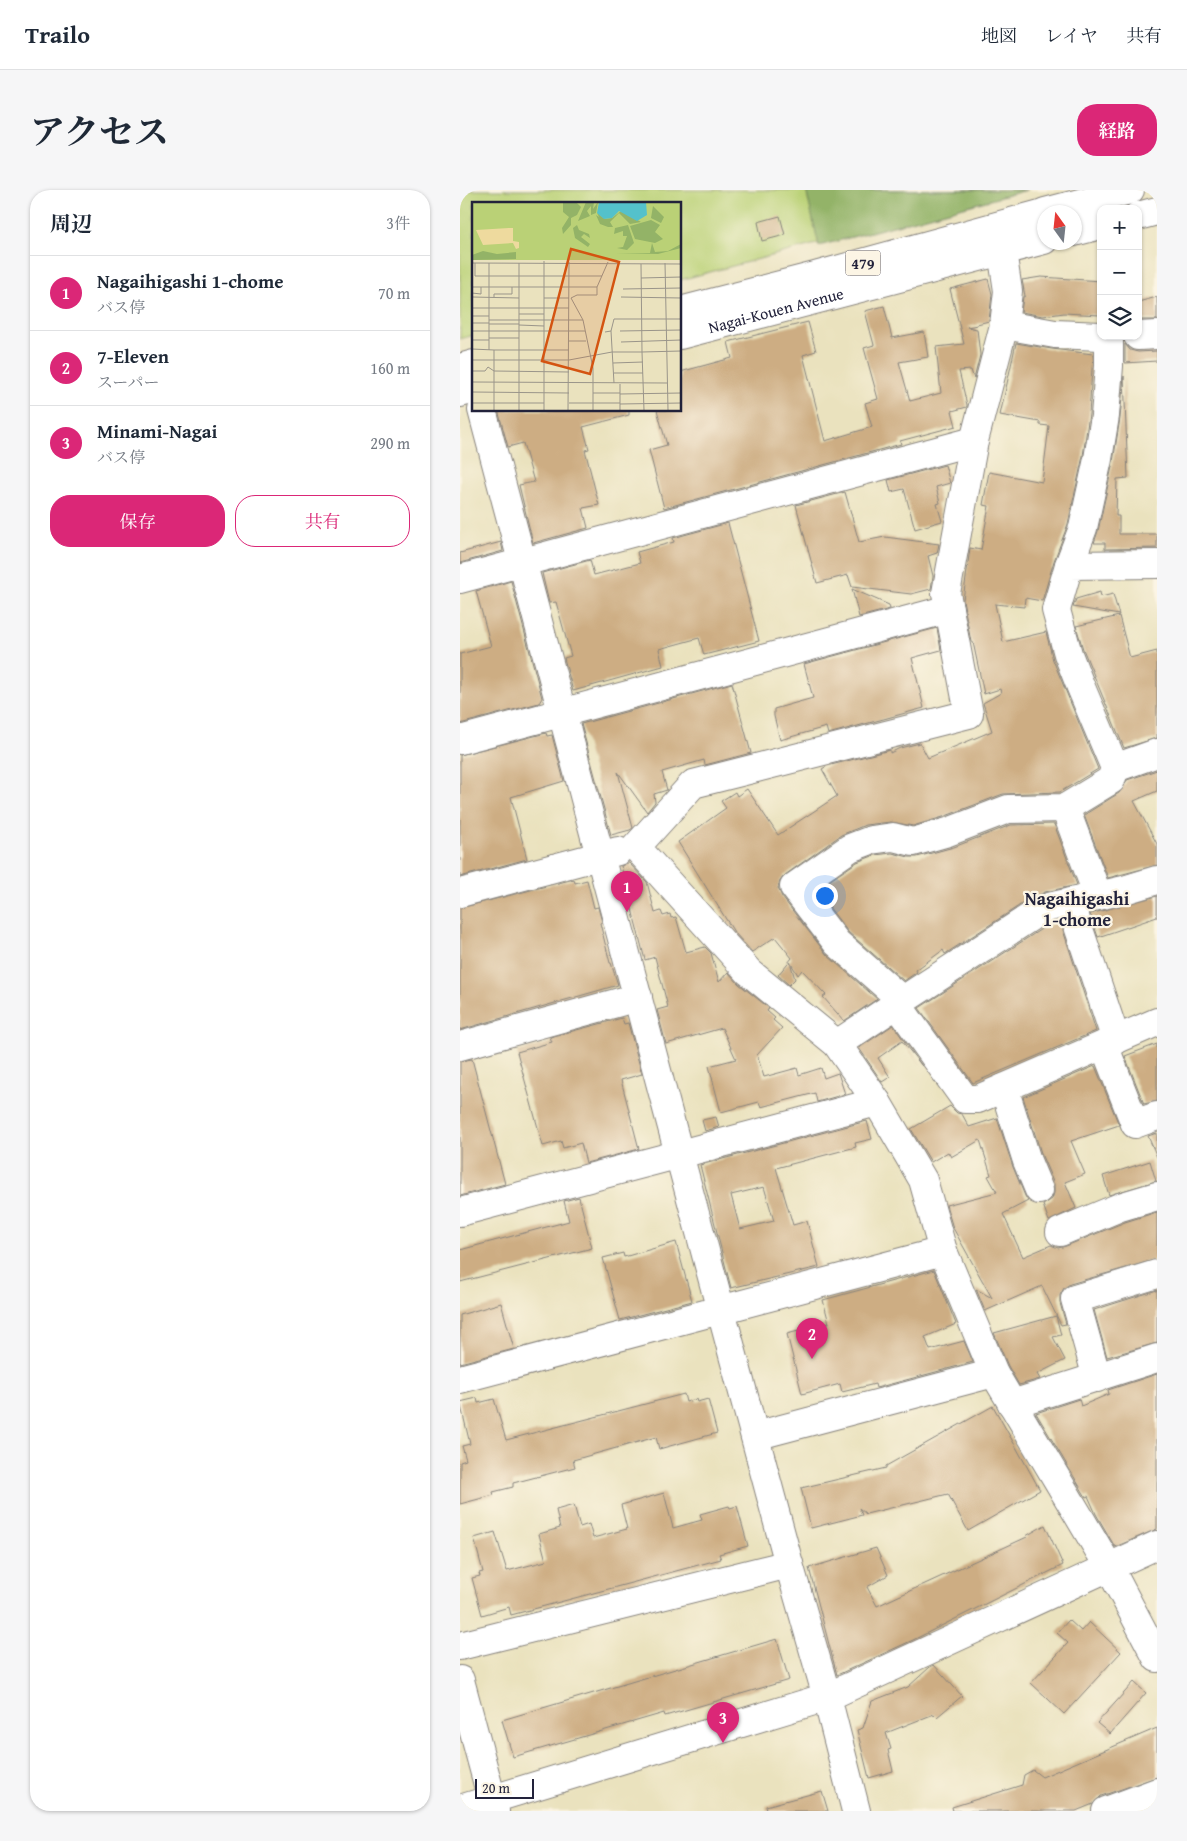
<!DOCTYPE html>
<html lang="ja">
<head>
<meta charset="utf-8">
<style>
	:root { --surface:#fff; --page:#f6f6f7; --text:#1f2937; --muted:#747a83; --line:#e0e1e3; --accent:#db2777 }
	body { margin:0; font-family:"Gentium Book Plus","Noto Serif JP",serif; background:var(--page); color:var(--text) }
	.controls { position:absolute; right:15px; top:15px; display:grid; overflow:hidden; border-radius:10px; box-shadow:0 1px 4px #0004 }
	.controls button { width:45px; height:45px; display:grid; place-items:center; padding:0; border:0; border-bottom:1px solid var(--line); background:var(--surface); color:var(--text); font:25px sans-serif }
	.compass { position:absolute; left:577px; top:15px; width:45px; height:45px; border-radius:50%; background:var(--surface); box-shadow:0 1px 4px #0004; rotate:345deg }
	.scale { position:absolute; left:15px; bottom:12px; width:59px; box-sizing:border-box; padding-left:5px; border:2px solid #22223b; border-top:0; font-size:14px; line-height:18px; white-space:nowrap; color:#22223b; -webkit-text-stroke:4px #fcf5e5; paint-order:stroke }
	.you { position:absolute; left:364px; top:705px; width:18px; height:18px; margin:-12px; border:4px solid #fff; border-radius:50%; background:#1a73e8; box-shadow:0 0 0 8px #1a73e833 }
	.badge { display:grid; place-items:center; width:32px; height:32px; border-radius:50%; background:var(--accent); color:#fff; font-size:16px; font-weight:700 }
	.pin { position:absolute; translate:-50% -41px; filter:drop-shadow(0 1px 2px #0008) }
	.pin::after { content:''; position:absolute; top:26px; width:18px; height:15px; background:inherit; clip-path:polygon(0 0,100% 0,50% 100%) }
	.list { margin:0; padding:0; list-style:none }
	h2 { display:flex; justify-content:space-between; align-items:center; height:65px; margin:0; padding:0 20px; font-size:21px }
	h2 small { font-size:16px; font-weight:400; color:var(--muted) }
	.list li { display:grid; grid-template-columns:32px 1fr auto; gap:15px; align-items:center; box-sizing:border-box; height:75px; padding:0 20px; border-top:1px solid var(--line) }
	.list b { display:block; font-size:19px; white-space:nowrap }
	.list p { margin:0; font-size:16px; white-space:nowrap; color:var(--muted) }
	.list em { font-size:16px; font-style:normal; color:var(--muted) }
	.actions { display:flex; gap:10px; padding:15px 20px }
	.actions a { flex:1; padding:11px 0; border:1px solid var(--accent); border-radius:20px; text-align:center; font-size:18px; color:var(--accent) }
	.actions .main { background:var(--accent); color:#fff }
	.icon { flex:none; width:28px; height:28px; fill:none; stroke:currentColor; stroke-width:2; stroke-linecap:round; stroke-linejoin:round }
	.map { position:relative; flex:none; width:697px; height:1621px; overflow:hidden; border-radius:20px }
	header { display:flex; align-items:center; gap:30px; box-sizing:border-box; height:70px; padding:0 25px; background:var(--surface); border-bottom:1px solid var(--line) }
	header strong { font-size:24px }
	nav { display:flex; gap:28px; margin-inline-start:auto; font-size:18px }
	.intro { display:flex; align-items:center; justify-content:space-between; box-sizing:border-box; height:120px; padding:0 30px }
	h1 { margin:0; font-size:35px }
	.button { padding:12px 22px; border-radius:20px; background:var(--accent); color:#fff; font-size:18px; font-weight:700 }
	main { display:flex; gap:30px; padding:0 30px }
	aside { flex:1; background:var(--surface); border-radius:20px; box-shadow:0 1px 4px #0004 }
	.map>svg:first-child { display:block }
	.green { fill:#bad176; stroke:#6e7a58 }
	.forest { fill:#93b367; stroke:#5a6a51 }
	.building { fill:#cdad83; fill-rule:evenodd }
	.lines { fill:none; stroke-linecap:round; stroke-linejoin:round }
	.minor-casing { stroke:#86827c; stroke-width:30 }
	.highway-casing { stroke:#86827c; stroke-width:30 }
	.minor { stroke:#fff; stroke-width:28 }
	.highway { stroke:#fff; stroke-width:28 }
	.labels { text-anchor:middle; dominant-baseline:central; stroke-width:4.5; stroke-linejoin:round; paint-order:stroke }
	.shield { fill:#fcf5e5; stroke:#63616e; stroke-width:1 }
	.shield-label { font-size:15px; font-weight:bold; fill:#22223b }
	.street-label { font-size:16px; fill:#22223b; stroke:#fcf5e5 }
	.neighbourhood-label { font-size:18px; font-weight:bold; fill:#22223b; stroke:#fcf5e5 }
	.inset-road { fill:none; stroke:#9a958a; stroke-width:1 }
	.view { fill:#d45411; fill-opacity:0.15; stroke:#d45411; stroke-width:2.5 }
	.inset-edge { fill:none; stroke:#22223b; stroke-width:2.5 }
</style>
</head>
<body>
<header>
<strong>Trailo</strong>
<nav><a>地図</a><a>レイヤ</a><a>共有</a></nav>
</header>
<div class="intro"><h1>アクセス</h1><a class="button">経路</a></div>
<main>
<aside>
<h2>周辺<small>3件</small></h2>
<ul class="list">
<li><span class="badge">1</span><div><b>Nagaihigashi 1-chome</b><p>バス停</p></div><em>70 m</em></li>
<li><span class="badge">2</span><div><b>7-Eleven</b><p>スーパー</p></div><em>160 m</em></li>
<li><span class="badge">3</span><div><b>Minami-Nagai</b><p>バス停</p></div><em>290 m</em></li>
</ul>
<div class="actions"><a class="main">保存</a><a>共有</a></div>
</aside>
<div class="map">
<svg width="697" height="1621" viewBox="0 0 697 1621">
	<rect width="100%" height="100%" fill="#fcf5e5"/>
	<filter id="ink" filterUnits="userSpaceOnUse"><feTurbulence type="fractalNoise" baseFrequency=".02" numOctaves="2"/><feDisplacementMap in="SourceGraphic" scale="10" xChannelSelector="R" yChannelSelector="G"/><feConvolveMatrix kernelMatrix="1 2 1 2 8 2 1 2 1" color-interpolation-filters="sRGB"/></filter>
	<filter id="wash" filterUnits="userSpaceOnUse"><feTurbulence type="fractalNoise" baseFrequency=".0096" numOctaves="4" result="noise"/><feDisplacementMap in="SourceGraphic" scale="20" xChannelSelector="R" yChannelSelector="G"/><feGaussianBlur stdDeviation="1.12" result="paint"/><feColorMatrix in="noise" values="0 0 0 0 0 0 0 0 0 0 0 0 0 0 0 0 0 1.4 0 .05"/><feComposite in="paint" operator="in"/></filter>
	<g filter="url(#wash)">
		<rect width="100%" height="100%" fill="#eae2be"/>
		<polygon class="green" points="0,0 560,0 220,90 220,14 14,14 14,145 0,149"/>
		<polygon class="forest" points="346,0 567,0 359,56"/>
		<g id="blocks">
			<g class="building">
				<polygon points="320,26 325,45 302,51 298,32"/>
				<polygon points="581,87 641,91 640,125 604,123 583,126 561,122 563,107 565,106 562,90"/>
				<polygon points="528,89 532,104 529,131 517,134 517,135 507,137 517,139 520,165 514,189 511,180 499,181 507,215 507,217 492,221 496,236 440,251 441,254 204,318 189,260 207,255 197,220 220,220 220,182 272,168 268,152 348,132 356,161 343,165 365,251 412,237 405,213 418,209 404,158 414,155 405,121 424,116 432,148 464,142 468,167 439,172 450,211 481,203 476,157 504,154 490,99"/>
				<polygon points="697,107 697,130 678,130 678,112"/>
				<polygon points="556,153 592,159 633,164 629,224 623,266 608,334 594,371 582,411 565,408 564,417 535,414 543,452 586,442 593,470 638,579 600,602 543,604 483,627 453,636 431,632 405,635 381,645 325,685 320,691 318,698 322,707 367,765 417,809 384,831 363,807 366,805 342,780 338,785 330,772 335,789 329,795 318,785 332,768 315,747 292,762 274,742 218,652 266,618 261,611 275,602 277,606 287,599 318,645 377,606 362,579 367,576 430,560 430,563 440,558 460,553 468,568 532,541 523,513 541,503 540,499 524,504 513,452 511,452 503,410 510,358 521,360 529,316 523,315 529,282 582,292 589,236 580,235 580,232 540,225"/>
				<polygon points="665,154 670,160 678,162 697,161 697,171 665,173"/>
				<polygon points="664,186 668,288 657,289 656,326 659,326 659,344 697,344 697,358 645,359 645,353 634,353 638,341 653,272 660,228"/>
				<polygon points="38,220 169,220 169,225 123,237 129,259 125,260 139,315 123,318 128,338 73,353 59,295 74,292 63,253 48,257"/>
				<polygon points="485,275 490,293 476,297 480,313 477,314 482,331 455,339 444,299 431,302 428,290"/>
				<polygon points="385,302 399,352 425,347 479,354 477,363 468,366 473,386 471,399 451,404 392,397 388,385 357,393 336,315"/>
				<polygon points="268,333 299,451 244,465 239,448 199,459 203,476 113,501 104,468 111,466 96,412 89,413 82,383 130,370 134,385 180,373 177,362 214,352 213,348"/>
				<polygon points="41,352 43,361 0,373 0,363"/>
				<polygon points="51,391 82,508 79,513 0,534 0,464 31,456 16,401"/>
				<polygon points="392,399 429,415 430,419 399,427"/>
				<polygon points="640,402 641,407 653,404 659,425 613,417 616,409"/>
				<polygon points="659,426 670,468 697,461 697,548 664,558 623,459 616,436"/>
				<polygon points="477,438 481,460 452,468 464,518 368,544 366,537 320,550 314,526 314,519 353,508 344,474"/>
				<polygon points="272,493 291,563 245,575 244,570 202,582 207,600 194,604 195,612 187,622 158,582 173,638 170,640 151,645 121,534"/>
				<polygon points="86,543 87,546 92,545 104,591 51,607 67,669 0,687 0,565"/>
				<polygon points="697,580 697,601 674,611 697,654 697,675 648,688 624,625 659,603 667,590"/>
				<polygon points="594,634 617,695 585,702 568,710 485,764 483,760 456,780 457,782 444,791 388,742 356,700 397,672 415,665 432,663 449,667 457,667 494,657 551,635"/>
				<polygon points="167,673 169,673 187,692 195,723 201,721 203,726 210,724 211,728 216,727 226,762 245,757 251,763 259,792 268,782 279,794 309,818 307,821 315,828 313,830 322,838 297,865 304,887 337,878 339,885 361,878 364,888 378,883 385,904 357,912 355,903 301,917 299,912 261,922 249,876 276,869 262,838 206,854 197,820 208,817 195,767 185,770 161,676"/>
				<polygon points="114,689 115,693 127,690 134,718 138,717 142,732 140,733 150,773 151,773 158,795 0,840 0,718"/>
				<polygon points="697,706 697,727 638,747 630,724"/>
				<polygon points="600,731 636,841 513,893 459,818 583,738"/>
				<polygon points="162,828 164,834 168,833 182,884 161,890 179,959 126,973 121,953 103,958 101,951 83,956 57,862 92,852 90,847"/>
				<polygon points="433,835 462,876 442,851 418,868 430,887 422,892 399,858"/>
				<polygon points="697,854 697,911 684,914 665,866"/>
				<polygon points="12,869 45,994 0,1006 0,871"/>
				<polygon points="635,876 659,935 611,951 625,984 605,992 616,1018 589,1031 583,1015 592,1009 594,1003 594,994 582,966 563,907"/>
				<polygon points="490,916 497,923 502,924 509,937 537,928 553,977 565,1006 568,1011 543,1024 563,1067 591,1055 598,1058 606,1056 665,1032 697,1022 697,1069 610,1094 604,1098 600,1105 600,1113 606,1134 601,1135 582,1096 525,1121 516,1099 532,1108 493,1038 486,1015 537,1002 528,986 531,985 520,950 491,967 488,962 471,972 451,939"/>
				<polygon points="256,927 259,937 245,941 242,930"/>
				<path d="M407 931 412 949 395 953 396 957 316 978 333 1035 347 1031 359 1077 271 1098 240 975ZM304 997 314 1031 280 1039 271 1005Z"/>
				<polygon points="697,943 697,967 688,946"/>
				<polygon points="690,971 696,991 649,1005 643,986"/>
				<polygon points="119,1007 132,1058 0,1092 0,1060 109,1031 104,1011"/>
				<polygon points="216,1052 232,1111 160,1130 143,1068 163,1063 164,1067"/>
				<polygon points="474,1080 496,1134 465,1147 470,1160 504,1151 513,1172 416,1198 415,1194 382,1202 380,1194 342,1204 327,1144 369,1133 363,1110"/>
				<polygon points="697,1100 697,1153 647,1167 634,1120"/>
				<polygon points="41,1113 54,1159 0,1173 0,1125"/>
				<polygon points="596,1126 601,1145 593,1147 605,1170 577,1184 580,1189 559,1195 548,1176 534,1143"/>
				<polygon points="697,1184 697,1339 655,1357 636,1324 628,1306 626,1307 576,1223 619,1209 621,1216 649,1204 648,1200"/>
				<polygon points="224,1204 226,1212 236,1209 237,1212 248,1209 257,1243 199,1259 196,1247 113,1270 115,1277 53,1293 53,1297 33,1302 34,1305 0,1314 0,1272 6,1270 2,1256 10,1254 0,1212 17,1208 18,1213 34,1209 46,1250"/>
				<polygon points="533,1216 580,1300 508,1341 488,1304 406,1324 399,1318 402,1325 351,1338 341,1298 426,1278 426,1276"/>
				<polygon points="204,1303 213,1338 242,1330 240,1324 269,1316 270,1318 277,1316 288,1356 259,1364 261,1369 51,1425 49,1417 22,1425 12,1388 20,1386 19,1383 23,1382 14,1348 35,1342 47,1381 86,1371 79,1344 100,1338 96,1320 114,1315 120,1337 129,1334 133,1348 167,1339 161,1315"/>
				<polygon points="585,1335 603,1375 453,1450 377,1485 349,1378 416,1358 428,1385 407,1397 417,1416 567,1347 566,1346"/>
				<polygon points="609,1430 621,1441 629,1432 661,1462 604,1524 571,1493 608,1453 597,1443"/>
				<polygon points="317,1449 329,1490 205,1526 204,1523 53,1567 42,1530"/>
				<polygon points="474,1475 502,1506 477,1527 474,1524 426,1543 431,1559 428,1560 433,1581 409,1588 397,1540 403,1538 412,1511 448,1497 470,1477"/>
				<polygon points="674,1492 686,1503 650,1544 637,1533"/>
				<polygon points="697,1538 697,1587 641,1606 633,1614 616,1621 493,1621 492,1617 562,1595 564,1585 573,1580 582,1587"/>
				<polygon points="362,1601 368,1621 307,1621 306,1616"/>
			</g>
		</g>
	</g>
	<g filter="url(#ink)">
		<use href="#blocks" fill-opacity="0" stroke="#86827c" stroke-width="1"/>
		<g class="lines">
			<defs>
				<g id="minor">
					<polyline points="544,135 595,144 641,146"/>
					<polyline points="678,146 697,145"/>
					<polyline points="22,220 219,964 329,1374 367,1507 396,1621"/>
					<polyline points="697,374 609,375 596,420 608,464 620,495 655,578 697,563"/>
					<polyline points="609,375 623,338 638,269 645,226 649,176 649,146"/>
					<polyline points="0,389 514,251"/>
					<polyline points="489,419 509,524 233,594 176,657 289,782 377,854 417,912 463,990 483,1061 534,1183 649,1377 697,1468"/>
					<polyline points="0,550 489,419 486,403 514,251 544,135 548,101 542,61 536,38"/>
					<polyline points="605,618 638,706"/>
					<polyline points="0,703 158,661"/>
					<polyline points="610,712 656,850"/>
					<polyline points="442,810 377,753 334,697 390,658 411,650 433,647 453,652 488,642 548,619 605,618 651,590 655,578"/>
					<polyline points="437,814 575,724 589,717 664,700 697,690"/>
					<polyline points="377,854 437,814 505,909 518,909 697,832"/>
					<polyline points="644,855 675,934 697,926"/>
					<polyline points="0,856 178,807"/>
					<polyline points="544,898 567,971 579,1000"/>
					<polyline points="0,1022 417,912"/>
					<polyline points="600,1042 660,1017 697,1006"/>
					<polyline points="637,1188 615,1109 697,1084"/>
					<polyline points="0,1189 483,1061"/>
					<polyline points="552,1214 697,1168"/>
					<polyline points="295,1246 534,1183"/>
					<polyline points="0,1456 329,1374"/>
					<polyline points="0,1490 35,1621"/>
					<polyline points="0,1619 367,1507 697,1355"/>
					<polyline points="646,1621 697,1602"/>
				</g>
				<g id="highway">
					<polyline points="585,22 670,0"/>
					<polyline points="678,26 697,21"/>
					<polyline points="614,42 641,35"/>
					<polyline points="220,121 355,86 584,23"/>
					<path id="s1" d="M220 145 584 50"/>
					<polyline points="0,178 14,174"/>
					<polyline points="0,203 14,199"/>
				</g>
			</defs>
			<use href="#minor" class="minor-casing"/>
			<use href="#highway" class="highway-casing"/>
			<use href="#minor" class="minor"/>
			<use href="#highway" class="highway"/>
		</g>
	</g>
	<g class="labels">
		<rect class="shield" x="385.5" y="60.5" width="35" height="25" rx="4"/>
		<g class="shield-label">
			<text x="403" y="73">479</text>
		</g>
		<g class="street-label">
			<text stroke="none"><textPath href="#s1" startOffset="99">Nagai-Kouen Avenue</textPath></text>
		</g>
		<g class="neighbourhood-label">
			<text x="617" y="708">Nagaihigashi<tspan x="617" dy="21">1-chome</tspan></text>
		</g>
	</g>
	<g transform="translate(12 12)">
		<rect width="209" height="209" fill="#eae2be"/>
		<path d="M0 0H209V58H0Z" fill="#bad176"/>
		<path d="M91 0H104L109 5 105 13 99 16V23L91 32 90 26 97 15 91 10ZM114 0H122L121 7 126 0 124 11 119 13V4L115 9 118 14 106 19ZM181 4 192 15 189 21 179 16ZM149 9 169 20 158 22 147 11 138 20 141 25H136L128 22 124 13 127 15 125 11 133 17 140 16ZM179 18 188 23 183 30 191 37 183 41 163 37 158 24ZM105 23 107 28 117 32 118 36 112 32 109 35 118 42 116 45 103 36 101 26ZM156 23 162 41 155 48 145 46 151 45 155 34H151V29L142 32 143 26ZM180 41 183 50 196 49 209 42V46L186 52 144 51H178ZM11 49 25 52 44 50V57L0 58V53Z" fill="#93b367"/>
		<path d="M37 26H41V39L47 40V46L44 47 41 41 11 43 4 28Z" fill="#eeda9e"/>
		<path d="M127 0H174L175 13 165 19 147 9 140 16 132 17 125 11Z" fill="#54c1cb"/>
		<path class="inset-road" d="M0 61 209 62M3 61V74H130M193 61 196 208M169 76 209 75M0 85H125L136 60M151 87 209 86M0 91 9 92V85M0 95 47 96M22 95V92H40V85M149 95 209 96M72 96H97M0 106H97M47 112H72M0 114H17M17 118H111M0 121H17M17 122H47M47 123 72 124M0 129H113M139 129 142 181M148 129 209 128M133 130 139 129 142 117H209M17 136H47M0 138H17M97 139H114M149 140 209 138M0 147 22 148V208M17 148V61M22 148H97M0 158H97L140 150H170L169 62M141 161 171 160M0 169H13L16 165 22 169 97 170M142 171H171M0 180 195 181M0 190 97 191M121 191H148M148 192 209 191M0 201H72M97 201H148M148 202 209 201M47 208V61M72 208V59M96 208 97 60M121 208V166L111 118 99 96 105 93H125V85M148 208V182M172 208 170 150 209 149"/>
		<path class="view" d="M99 47 147 60 118 172 70 159Z"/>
		<rect width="209" height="209" class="inset-edge"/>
	</g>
</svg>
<div class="controls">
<button>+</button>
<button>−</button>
<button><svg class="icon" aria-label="layers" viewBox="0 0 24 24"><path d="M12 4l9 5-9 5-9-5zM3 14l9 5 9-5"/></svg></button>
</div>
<svg class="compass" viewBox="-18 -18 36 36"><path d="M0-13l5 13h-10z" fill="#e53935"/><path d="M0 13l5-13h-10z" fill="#747a83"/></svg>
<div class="scale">20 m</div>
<div class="you"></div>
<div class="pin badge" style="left:167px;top:722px">1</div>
<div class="pin badge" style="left:352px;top:1169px">2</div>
<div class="pin badge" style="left:263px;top:1553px">3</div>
</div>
</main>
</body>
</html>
